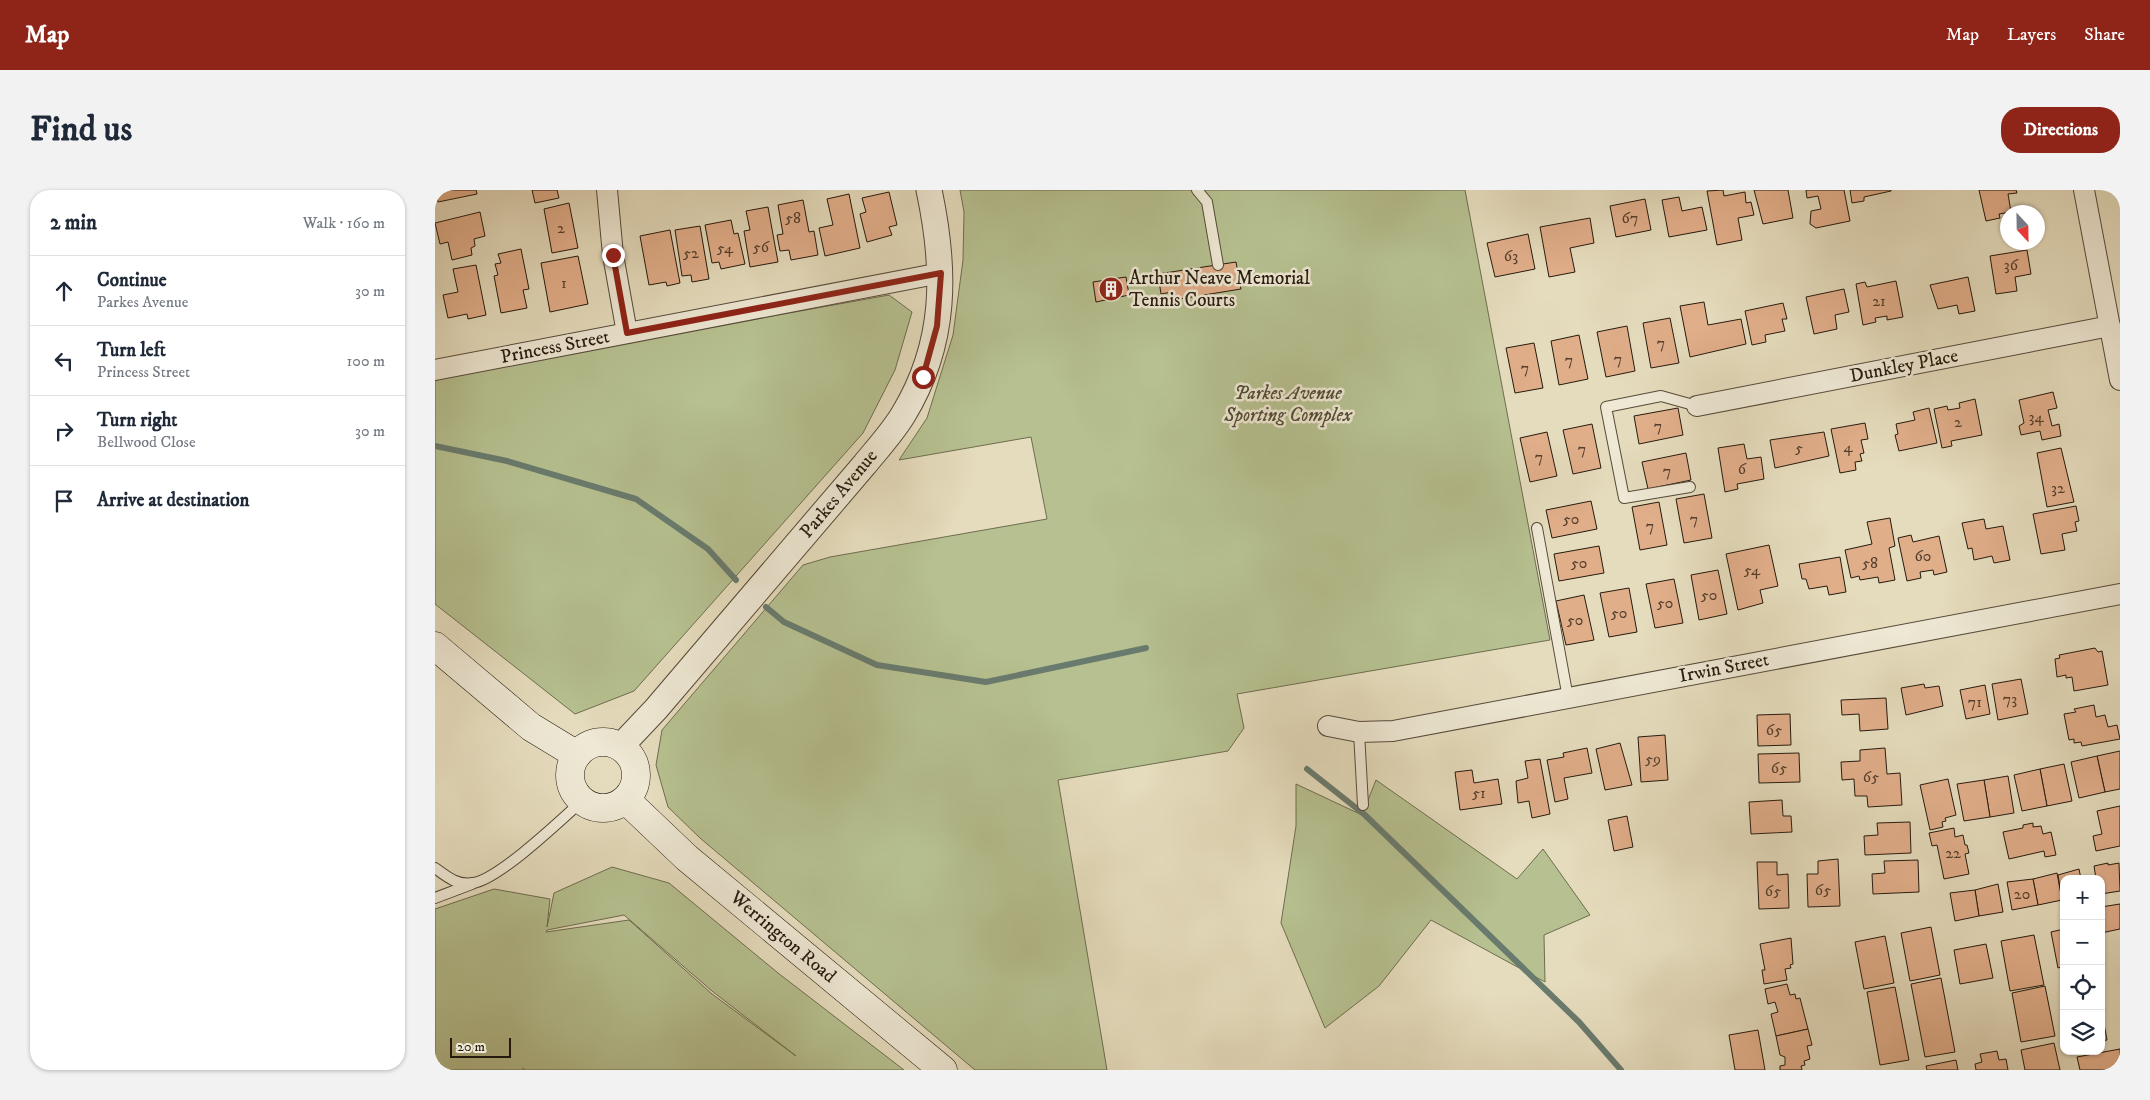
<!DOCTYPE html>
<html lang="en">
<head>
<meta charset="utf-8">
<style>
	:root { --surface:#fff; --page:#f2f2f3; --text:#1f2937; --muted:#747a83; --line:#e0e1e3; --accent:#8f2418 }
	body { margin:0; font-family:"IM FELL DW Pica",serif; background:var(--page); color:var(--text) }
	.controls { position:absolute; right:15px; bottom:15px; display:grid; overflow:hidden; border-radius:10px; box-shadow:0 1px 4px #0004 }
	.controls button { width:45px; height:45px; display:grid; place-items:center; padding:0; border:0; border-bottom:1px solid var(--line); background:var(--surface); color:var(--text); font:25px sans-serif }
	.compass { position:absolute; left:1565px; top:15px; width:45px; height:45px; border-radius:50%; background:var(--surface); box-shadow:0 1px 4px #0004; rotate:158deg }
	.scale { position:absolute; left:15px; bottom:12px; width:61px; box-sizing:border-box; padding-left:5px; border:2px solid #261a0e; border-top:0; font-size:14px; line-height:18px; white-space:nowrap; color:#261a0e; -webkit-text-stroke:4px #eee8d4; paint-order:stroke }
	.stop { position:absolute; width:15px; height:15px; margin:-11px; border:4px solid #8f2418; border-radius:50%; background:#fff }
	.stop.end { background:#8f2418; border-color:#fff; box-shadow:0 1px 5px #0008 }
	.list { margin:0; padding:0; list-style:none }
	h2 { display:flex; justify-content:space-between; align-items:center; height:65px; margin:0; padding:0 20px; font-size:21px }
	h2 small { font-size:16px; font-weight:400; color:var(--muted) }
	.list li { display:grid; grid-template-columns:32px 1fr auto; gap:15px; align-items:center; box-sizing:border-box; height:70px; padding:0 20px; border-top:1px solid var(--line) }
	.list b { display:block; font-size:19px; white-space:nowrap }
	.list p { margin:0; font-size:16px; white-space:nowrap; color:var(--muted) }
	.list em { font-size:16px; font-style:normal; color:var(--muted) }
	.icon { flex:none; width:28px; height:28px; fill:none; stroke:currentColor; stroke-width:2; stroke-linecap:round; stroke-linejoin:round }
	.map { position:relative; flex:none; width:1685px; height:880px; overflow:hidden; border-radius:20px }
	header { display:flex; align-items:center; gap:30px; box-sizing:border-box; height:70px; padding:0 25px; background:var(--accent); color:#fff }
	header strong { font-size:24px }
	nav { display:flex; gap:28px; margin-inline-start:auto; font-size:18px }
	.intro { display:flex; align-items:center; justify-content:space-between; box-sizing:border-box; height:120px; padding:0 30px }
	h1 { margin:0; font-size:35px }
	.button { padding:12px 22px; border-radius:20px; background:var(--accent); color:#fff; font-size:18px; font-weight:700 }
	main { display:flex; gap:30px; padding:0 30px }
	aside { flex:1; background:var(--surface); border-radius:20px; box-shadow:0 1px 4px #0004 }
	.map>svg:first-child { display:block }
	.green { fill:#b6c090; stroke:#6e6d4f; fill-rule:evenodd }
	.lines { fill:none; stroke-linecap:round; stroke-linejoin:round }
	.stream { stroke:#697b6e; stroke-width:6 }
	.building { fill:#e1ae8a; stroke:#261a0e }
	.service-casing { stroke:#564a3a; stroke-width:12 }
	.minor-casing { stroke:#564a3a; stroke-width:22 }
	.tertiary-casing { stroke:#564a3a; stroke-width:27 }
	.secondary-casing { stroke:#261a0e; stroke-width:29 }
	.service { stroke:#eee8d4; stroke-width:10 }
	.minor { stroke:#eee8d4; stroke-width:20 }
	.tertiary { stroke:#eee8d4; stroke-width:25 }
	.secondary { stroke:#eee8d4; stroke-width:28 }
	.route { stroke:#8f2418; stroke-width:6 }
	.labels { text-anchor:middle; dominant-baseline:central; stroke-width:5; stroke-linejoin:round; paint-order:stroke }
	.number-label { font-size:16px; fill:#553f2d }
	.poi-label { font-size:19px; fill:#261a0e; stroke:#eee8d4; text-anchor:start }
	.street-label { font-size:19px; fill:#261a0e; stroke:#eee8d4 }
	.park-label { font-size:19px; font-style:italic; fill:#514c35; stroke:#eee8d4 }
</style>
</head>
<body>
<header>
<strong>Map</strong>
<nav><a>Map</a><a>Layers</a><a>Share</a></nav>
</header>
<div class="intro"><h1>Find us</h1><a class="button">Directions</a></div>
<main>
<aside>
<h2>2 min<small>Walk · 160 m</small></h2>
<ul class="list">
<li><svg class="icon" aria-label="ahead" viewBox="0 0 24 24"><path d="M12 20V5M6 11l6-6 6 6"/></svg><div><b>Continue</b><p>Parkes Avenue</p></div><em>30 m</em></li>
<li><svg class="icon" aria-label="left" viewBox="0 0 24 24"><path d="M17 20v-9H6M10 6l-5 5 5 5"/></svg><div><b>Turn left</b><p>Princess Street</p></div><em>100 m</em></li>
<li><svg class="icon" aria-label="right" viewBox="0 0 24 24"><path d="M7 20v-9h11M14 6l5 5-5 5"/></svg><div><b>Turn right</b><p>Bellwood Close</p></div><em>30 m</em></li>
<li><svg class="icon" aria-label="arrive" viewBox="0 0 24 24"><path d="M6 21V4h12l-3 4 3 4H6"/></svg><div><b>Arrive at destination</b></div></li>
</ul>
</aside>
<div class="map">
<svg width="1685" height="880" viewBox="0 0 1685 880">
	<rect width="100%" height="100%" fill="#e5dcbd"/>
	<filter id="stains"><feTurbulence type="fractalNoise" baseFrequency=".004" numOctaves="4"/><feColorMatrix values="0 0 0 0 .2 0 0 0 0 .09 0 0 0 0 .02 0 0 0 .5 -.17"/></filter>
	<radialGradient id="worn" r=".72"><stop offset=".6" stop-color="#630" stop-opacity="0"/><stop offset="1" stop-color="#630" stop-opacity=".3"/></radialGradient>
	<g class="green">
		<polygon points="525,0 1030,0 1115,450 802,504 809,538 793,561 623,590 672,880 540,880 265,648 233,617 221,575 227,540 368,375 395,367 612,329 596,247 464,270 492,228 518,145 528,70 529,22"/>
		<polygon points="454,105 477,122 460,180 428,243 199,501 140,524 0,414 0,187"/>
		<polygon points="941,590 1082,689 1108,659 1155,725 1109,745 1110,792 996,730 944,796 890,838 846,733 861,636 861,594 927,625"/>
		<path d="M177 677 234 693 343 783 469 880H90L88 878V880H0V719L59 699 115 709 112 737 119 703ZM189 725 277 801 361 866 277 804 194 730 111 742 112 740Z"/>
	</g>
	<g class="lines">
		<g class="stream">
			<polyline points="0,256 72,271 201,309 273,359 301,390"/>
			<polyline points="331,417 349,432 442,475 551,492 711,458"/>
			<polyline points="872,579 930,625 1144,832 1186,880"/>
		</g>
	</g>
	<g class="building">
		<polygon points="1,0 41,0 42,4 3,12"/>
		<polygon points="97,0 122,0 124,8 100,13"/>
		<polygon points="1288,0 1289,6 1310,2 1311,13 1316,12 1319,25 1303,28 1307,50 1282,55 1272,1"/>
		<polygon points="1319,0 1353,0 1358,28 1328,34"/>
		<polygon points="1371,0 1409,0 1415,31 1381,38 1375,34 1376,21 1386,19 1383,6 1372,8"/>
		<polygon points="1415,0 1456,0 1456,1 1429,7 1429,11 1417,13"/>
		<polygon points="1544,0 1581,0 1582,3 1573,4 1576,22 1564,24 1565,28 1551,31"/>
		<polygon points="454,2 462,35 454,37 457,45 432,52 425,24 431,22 427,8"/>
		<polygon points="414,4 425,58 390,66 384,38 398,35 392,9"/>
		<polygon points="1244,7 1247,21 1267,17 1272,40 1234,47 1227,10"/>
		<polygon points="1210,9 1216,40 1181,47 1175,16"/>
		<polygon points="368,10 374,42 379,41 383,65 356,70 354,60 345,61 342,45 348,44 343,15"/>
		<polygon points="134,13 143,58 117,63 109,19"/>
		<polygon points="333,17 343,72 315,77 309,41 315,40 311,21"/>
		<polygon points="45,22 50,46 39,49 40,56 36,58 37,65 17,70 13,52 5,54 0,33"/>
		<polygon points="1155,28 1159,53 1135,58 1140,82 1114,87 1105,37"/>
		<polygon points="296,30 299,44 303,43 310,74 286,79 284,72 277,73 270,35"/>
		<polygon points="265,36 274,89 257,92 256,85 247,86 240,40"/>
		<polygon points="235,40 245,93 232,96 231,92 214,95 205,46"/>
		<polygon points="1093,44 1100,79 1060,87 1052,53"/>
		<polygon points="86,59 94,99 88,100 92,118 66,123 59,86 63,85 60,74 66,73 63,64"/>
		<polygon points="1592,60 1596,84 1580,87 1582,101 1561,104 1555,66"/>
		<polygon points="143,66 153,114 115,122 106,73"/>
		<polygon points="801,72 806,99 738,110 737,102 726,104 723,84"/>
		<polygon points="41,75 51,125 33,129 32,124 13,128 8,105 23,102 18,79"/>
		<polygon points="691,87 694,105 661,112 658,92"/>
		<polygon points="1533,87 1540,121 1524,124 1522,115 1503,119 1495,95"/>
		<polygon points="1461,91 1468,127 1452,130 1452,126 1440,128 1441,132 1428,135 1421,94 1430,92 1432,97"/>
		<polygon points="1409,99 1414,122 1400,125 1402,139 1379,144 1371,107"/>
		<polygon points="1269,112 1273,135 1306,129 1311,154 1255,167 1245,116"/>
		<polygon points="1348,113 1352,129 1347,129 1350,141 1330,145 1331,152 1317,155 1310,121"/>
		<polygon points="1235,128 1244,173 1216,178 1208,133"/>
		<polygon points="1192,136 1200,181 1171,187 1162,142"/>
		<polygon points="1144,145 1153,189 1124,195 1116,151"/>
		<polygon points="1099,153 1108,198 1080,203 1071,158"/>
		<polygon points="1618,202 1622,218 1613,220 1617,236 1624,234 1626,246 1607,250 1605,241 1586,245 1584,236 1589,233 1584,210"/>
		<polygon points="1540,209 1547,245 1516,251 1517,256 1507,258 1499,219 1512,216 1513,220 1525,218 1524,213"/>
		<polygon points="1243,218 1248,245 1204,254 1199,226"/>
		<polygon points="1494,218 1502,253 1464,261 1460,245 1463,244 1461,234 1480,230 1478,222"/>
		<polygon points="1430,233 1433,249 1426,250 1429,263 1425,264 1427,271 1420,272 1421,280 1405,283 1396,239"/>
		<polygon points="1157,234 1166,278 1138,284 1128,240"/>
		<polygon points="1112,242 1122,286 1095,292 1085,248"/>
		<polygon points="1389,242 1394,266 1340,278 1335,250"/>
		<polygon points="1309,254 1312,269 1326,267 1329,289 1302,294 1303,299 1290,302 1283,258"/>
		<polygon points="1626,258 1639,312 1612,317 1602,263"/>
		<polygon points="1251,263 1256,290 1213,299 1207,272"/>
		<polygon points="1269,304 1277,348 1249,353 1241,309"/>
		<polygon points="1156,311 1162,339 1117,348 1111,320"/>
		<polygon points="1224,312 1232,355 1205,360 1197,317"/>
		<polygon points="1641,316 1644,331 1640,332 1642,341 1627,344 1630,360 1606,364 1598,324"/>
		<polygon points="1455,328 1460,356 1454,358 1460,390 1444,393 1443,387 1425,390 1424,386 1416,388 1410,360 1437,354 1432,332"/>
		<polygon points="1549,329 1551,339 1568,336 1575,370 1559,373 1557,366 1539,370 1537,358 1533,359 1527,333"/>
		<polygon points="1476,345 1478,352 1504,346 1512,382 1499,385 1498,380 1485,382 1486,388 1472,391 1463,348"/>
		<polygon points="1334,355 1343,396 1325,400 1328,413 1303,420 1291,364"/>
		<polygon points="1164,356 1169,383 1124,391 1119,364"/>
		<polygon points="1405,367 1411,402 1394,405 1392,396 1374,399 1371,389 1367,389 1364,374"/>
		<polygon points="1283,380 1292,424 1264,430 1256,385"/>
		<polygon points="1239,389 1248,433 1220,438 1211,394"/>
		<polygon points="1194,398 1202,442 1174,447 1165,403"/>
		<polygon points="1149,405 1159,450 1131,455 1121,411"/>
		<polygon points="1660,458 1663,462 1667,461 1673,495 1639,501 1637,487 1631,488 1631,485 1622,487 1620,469 1625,468 1624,465"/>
		<polygon points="1586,489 1593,524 1563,530 1557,494"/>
		<polygon points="1489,494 1490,498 1504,496 1508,516 1471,525 1466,498"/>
		<polygon points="1550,495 1555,524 1531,529 1525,500"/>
		<polygon points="1451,508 1453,539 1425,541 1424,524 1407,525 1406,510"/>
		<polygon points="1659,515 1661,527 1670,525 1673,537 1682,535 1685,549 1647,556 1646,552 1639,553 1639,549 1634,550 1629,524 1641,522 1639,519"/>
		<polygon points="1355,524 1356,555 1323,556 1322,525"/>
		<polygon points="1230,545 1233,590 1206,592 1203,547"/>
		<polygon points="1185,553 1197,595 1170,600 1161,559"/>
		<polygon points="1152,558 1157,583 1129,588 1133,609 1120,612 1112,570 1129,567 1128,563"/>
		<polygon points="1450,558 1452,584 1465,583 1467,615 1433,617 1432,606 1420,606 1419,589 1407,590 1406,572 1425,571 1425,560"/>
		<polygon points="1685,561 1685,599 1670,602 1662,566"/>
		<polygon points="1364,563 1365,592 1324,593 1323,564"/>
		<polygon points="1662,566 1670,602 1644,608 1636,572"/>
		<polygon points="1105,569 1115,624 1097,628 1094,611 1083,613 1081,591 1093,588 1090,571"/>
		<polygon points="1629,574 1637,611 1612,616 1605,579"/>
		<polygon points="1605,579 1612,616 1587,621 1579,585"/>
		<polygon points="1037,580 1039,593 1063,589 1067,614 1025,620 1020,582"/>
		<polygon points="1573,586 1579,623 1555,627 1549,590"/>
		<polygon points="1513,589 1521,625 1510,628 1511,631 1507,632 1508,637 1495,640 1485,595"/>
		<polygon points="1549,590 1555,627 1529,631 1522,594"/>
		<polygon points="1347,610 1348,626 1356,626 1357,642 1316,644 1314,612"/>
		<polygon points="1685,616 1685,656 1661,661 1658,646 1667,644 1662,621"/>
		<polygon points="1192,626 1198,657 1179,661 1173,630"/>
		<polygon points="1475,632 1476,663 1430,665 1429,646 1443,645 1442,633"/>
		<polygon points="1598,633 1598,637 1606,636 1608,644 1616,642 1621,665 1610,667 1609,661 1574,669 1568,642 1588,638 1588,635"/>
		<polygon points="1519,638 1520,647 1528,645 1530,655 1532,655 1534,663 1530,664 1534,684 1509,689 1502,655 1497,656 1494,643"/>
		<polygon points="1403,669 1405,716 1373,717 1372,684 1383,684 1383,671"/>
		<polygon points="1483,670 1484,702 1438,704 1437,684 1450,683 1449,671"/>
		<polygon points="1322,672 1342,672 1342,685 1353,684 1354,718 1324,719"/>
		<polygon points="1673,673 1673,675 1684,673 1685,701 1666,704 1666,689 1661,689 1659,676"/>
		<polygon points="1644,679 1646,689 1629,689 1627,710 1623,685"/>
		<polygon points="1622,683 1627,710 1603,715 1598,689"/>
		<polygon points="1598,689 1603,715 1577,720 1572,692"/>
		<polygon points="1563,694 1568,722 1544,726 1540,700"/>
		<polygon points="1540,700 1544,726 1520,731 1515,703"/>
		<polygon points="1685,714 1685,739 1666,743 1666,717"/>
		<polygon points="1496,737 1505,785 1475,791 1466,743"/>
		<polygon points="1629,739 1629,776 1623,778 1616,742"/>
		<polygon points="1599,745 1609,795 1575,801 1566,751"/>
		<polygon points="1450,746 1459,793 1429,799 1420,752"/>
		<polygon points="1356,748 1358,774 1355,775 1356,778 1350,779 1352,790 1329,794 1327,780 1330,780 1325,754"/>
		<polygon points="1551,754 1558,788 1525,794 1519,760"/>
		<polygon points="1506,788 1520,862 1490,867 1476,794"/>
		<polygon points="1352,794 1355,805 1360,804 1361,809 1365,808 1373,839 1341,846 1336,824 1343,822 1340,812 1333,814 1330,799"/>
		<polygon points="1610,796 1620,846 1586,852 1577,803"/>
		<polygon points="1460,797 1474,870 1445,875 1432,802"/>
		<polygon points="1666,818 1672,850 1666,851"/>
		<polygon points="1373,839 1377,855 1372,856 1375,869 1369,871 1370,875 1366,876 1367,880 1345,880 1345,876 1350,875 1350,867 1345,865 1341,846"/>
		<polygon points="1323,840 1330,880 1300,880 1294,845"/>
		<polygon points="1619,853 1625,880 1590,880 1586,860"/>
		<polygon points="1685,859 1685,880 1645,880 1642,867"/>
		<polygon points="1562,861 1564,870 1571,869 1573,880 1541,880 1540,874 1547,872 1545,864"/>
		<polygon points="1521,870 1523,880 1492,880 1491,876"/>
	</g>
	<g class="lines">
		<defs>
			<g id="service">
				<polyline points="762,0 772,12 783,75"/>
				<polyline points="1255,297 1189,308 1171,217 1226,206 1262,216"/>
				<polyline points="1102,338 1133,508"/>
				<polyline points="924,542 928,615"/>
				<path d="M0 678C11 686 22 696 38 693 63 690 126 630 147 611"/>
				<polyline points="0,708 37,694"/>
			</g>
			<g id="minor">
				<polyline points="172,0 178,65 192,143"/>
				<polyline points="1649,0 1685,190"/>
				<polyline points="0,180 506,83"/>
				<polyline points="1262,216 1675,136"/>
				<polyline points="893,536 924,542 958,541 1685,404"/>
			</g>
			<path id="tertiary" d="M186 556 221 519 430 274C443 258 457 243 468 225 512 153 511 80 494 0"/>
			<g id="secondary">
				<polyline points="0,456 96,537 142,565"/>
				<circle cx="168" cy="585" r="33"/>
				<polyline points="191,610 252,668 508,880"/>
			</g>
		</defs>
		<use href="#service" class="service-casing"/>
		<use href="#minor" class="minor-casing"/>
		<use href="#tertiary" class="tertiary-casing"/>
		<use href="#secondary" class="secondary-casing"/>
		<use href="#service" class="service"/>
		<use href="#minor" class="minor"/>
		<use href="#tertiary" class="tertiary"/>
		<use href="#secondary" class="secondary"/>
	</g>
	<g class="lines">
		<polyline class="route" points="178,65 192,143 506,83 502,136 488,187"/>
	</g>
	<defs>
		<symbol id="building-disc" viewBox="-11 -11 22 22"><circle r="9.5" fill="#8f2418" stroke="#eee8d4"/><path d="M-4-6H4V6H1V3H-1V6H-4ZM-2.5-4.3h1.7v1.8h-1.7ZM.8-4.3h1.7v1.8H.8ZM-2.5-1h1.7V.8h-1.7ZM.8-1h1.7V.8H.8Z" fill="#fff"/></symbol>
	</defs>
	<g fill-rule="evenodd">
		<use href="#building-disc" x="662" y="85" width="28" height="28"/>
	</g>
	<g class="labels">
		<g class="number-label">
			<text x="358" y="28">58</text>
			<text x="1195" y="28">67</text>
			<text x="126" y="38">2</text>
			<text x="326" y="57">56</text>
			<text x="290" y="58">54</text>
			<text x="256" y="63">52</text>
			<text x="1076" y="66">63</text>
			<text x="1576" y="75">36</text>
			<text x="129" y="93">1</text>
			<text x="1444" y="111">21</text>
			<text x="1226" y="153">7</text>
			<text x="1183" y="169">7</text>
			<text x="1134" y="170">7</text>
			<text x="1090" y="178">7</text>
			<text x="1601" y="227">34</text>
			<text x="1523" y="232">2</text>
			<text x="1223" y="236">7</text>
			<text x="1413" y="257">4</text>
			<text x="1364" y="258">5</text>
			<text x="1147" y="259">7</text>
			<text x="1104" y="267">7</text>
			<text x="1307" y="279">6</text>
			<text x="1232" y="281">7</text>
			<text x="1623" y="298">32</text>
			<text x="1136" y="329">50</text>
			<text x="1259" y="329">7</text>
			<text x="1215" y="336">7</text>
			<text x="1488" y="366">60</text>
			<text x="1144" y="373">50</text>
			<text x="1435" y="373">58</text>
			<text x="1317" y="380">54</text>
			<text x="1274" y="405">50</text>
			<text x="1230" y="413">50</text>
			<text x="1184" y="423">50</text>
			<text x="1140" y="430">50</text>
			<text x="1575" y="509">73</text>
			<text x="1540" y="512">71</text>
			<text x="1339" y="540">65</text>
			<text x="1218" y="569">59</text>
			<text x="1344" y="578">65</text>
			<text x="1436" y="587">65</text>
			<text x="1044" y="603">51</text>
			<text x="1518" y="663">22</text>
			<text x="1388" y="700">65</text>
			<text x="1338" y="701">65</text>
			<text x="1587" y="704">20</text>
		</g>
		<g class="poi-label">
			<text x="694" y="88">Arthur Neave Memorial<tspan x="694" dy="22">Tennis Courts</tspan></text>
		</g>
		<g class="street-label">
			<text transform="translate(120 157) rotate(-11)">Princess Street</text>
			<text transform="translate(1469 176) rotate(-11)">Dunkley Place</text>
			<text transform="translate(404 304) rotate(-50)">Parkes Avenue</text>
			<text transform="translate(1289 478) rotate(-11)">Irwin Street</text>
			<text transform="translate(348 747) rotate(40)">Werrington Road</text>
		</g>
		<g class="park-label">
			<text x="853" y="203">Parkes Avenue<tspan x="853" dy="22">Sporting Complex</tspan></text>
		</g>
	</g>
	<rect width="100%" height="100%" filter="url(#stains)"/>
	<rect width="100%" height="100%" fill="url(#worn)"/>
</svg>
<div class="controls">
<button>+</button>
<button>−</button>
<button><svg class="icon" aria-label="locate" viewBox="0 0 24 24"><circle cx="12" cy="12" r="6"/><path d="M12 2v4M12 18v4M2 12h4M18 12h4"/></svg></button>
<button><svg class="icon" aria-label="layers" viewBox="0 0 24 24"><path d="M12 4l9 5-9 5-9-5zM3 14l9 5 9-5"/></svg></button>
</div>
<svg class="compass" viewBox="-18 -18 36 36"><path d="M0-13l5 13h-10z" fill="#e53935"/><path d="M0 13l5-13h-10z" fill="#747a83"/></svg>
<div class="scale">20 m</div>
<div class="stop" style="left:488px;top:187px"></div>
<div class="stop end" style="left:178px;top:65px"></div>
</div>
</main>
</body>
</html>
